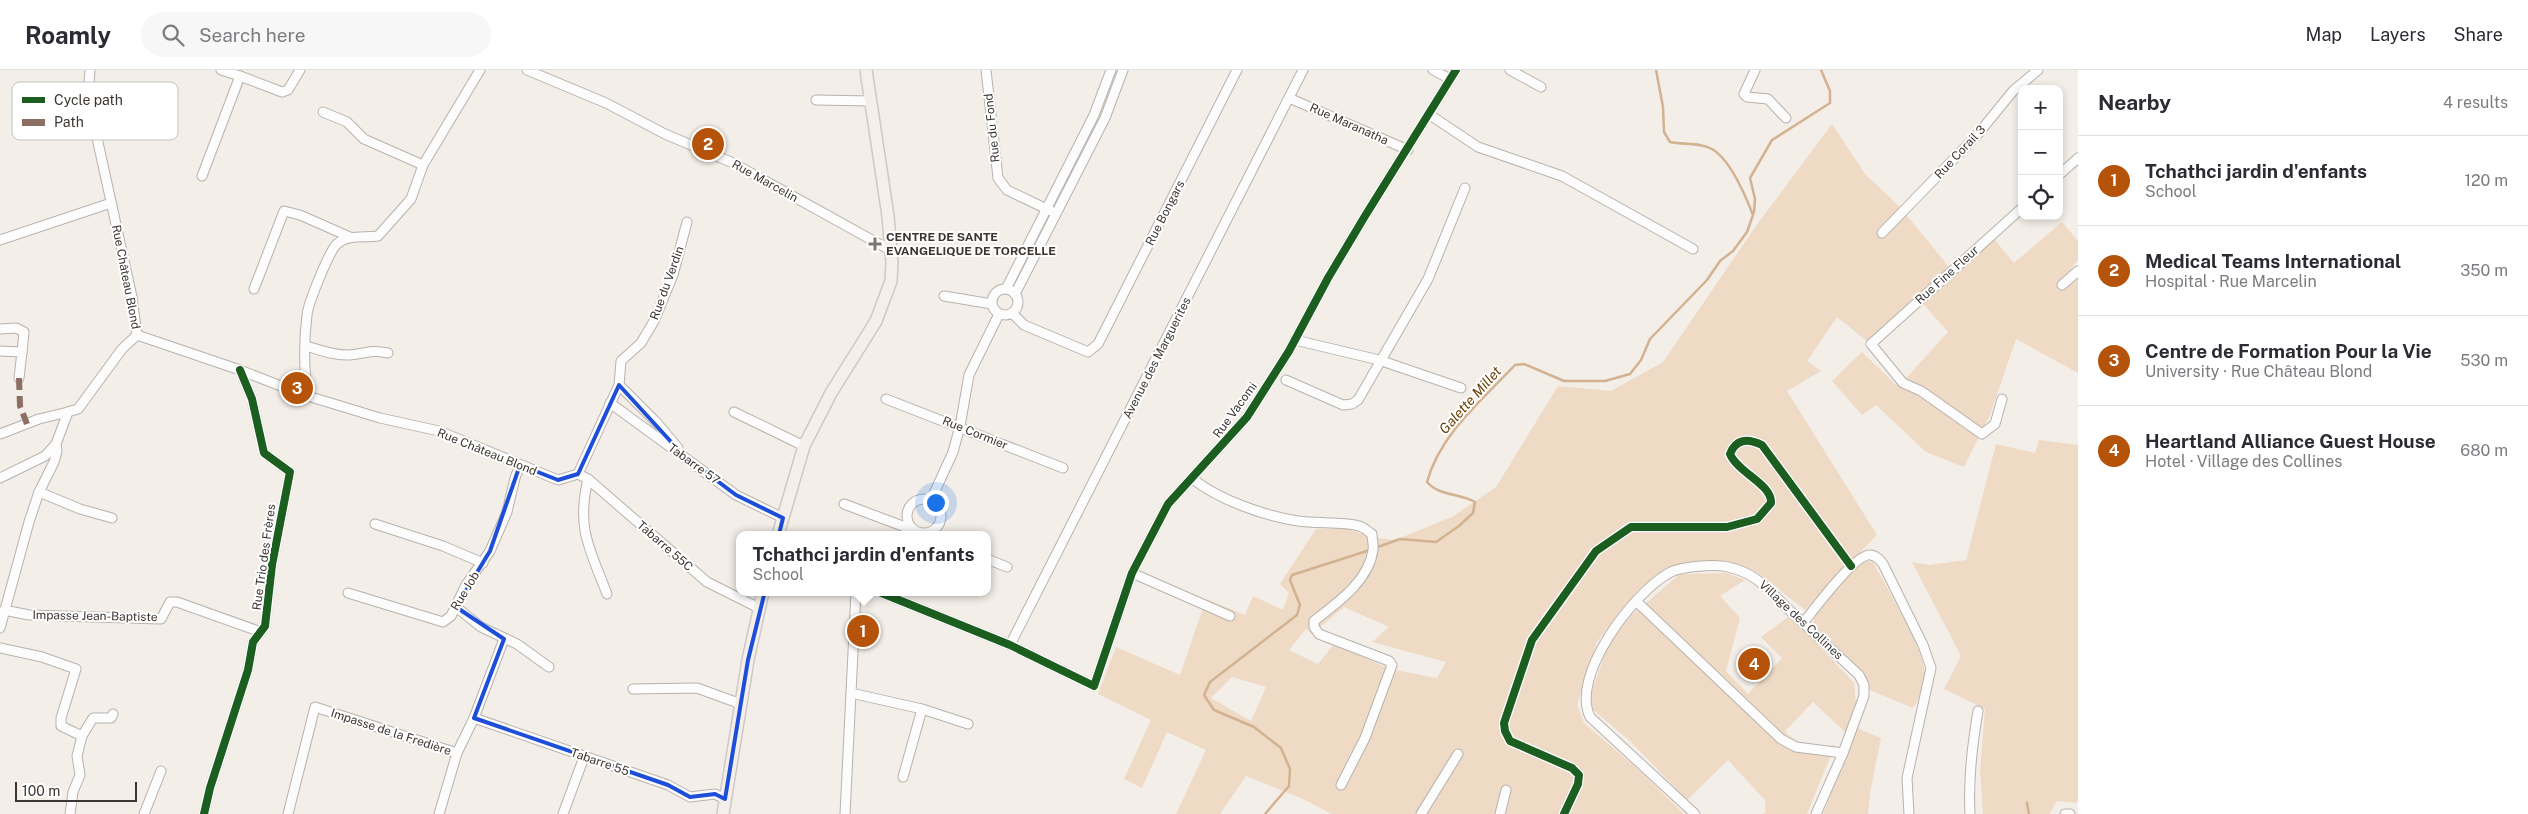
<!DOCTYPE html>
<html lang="en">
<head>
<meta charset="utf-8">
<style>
	:root { --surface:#fff; --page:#f7f7f7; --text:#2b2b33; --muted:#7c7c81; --line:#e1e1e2; --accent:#b45309 }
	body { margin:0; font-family:"Public Sans",sans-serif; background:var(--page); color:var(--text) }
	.controls { position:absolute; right:15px; top:15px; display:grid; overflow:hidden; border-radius:10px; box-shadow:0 2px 8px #0003 }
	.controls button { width:45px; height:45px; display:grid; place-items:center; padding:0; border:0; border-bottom:1px solid var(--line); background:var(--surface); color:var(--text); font:25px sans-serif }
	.scale { position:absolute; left:15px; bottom:12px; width:122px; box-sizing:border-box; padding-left:5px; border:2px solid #3b3632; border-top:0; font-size:14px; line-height:18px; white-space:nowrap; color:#3b3632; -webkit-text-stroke:4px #fff; paint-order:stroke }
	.you { position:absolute; left:935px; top:432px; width:18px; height:18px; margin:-12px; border:4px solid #fff; border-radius:50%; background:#1a73e8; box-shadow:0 0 0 8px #1a73e833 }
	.badge { display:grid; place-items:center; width:32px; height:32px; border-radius:50%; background:var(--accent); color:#fff; font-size:16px; font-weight:700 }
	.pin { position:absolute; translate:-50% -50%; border:2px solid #fff; box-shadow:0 1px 5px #0006 }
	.popup { position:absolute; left:736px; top:461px; width:255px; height:65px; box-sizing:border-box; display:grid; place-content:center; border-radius:10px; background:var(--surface); filter:drop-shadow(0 1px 4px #0005); font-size:16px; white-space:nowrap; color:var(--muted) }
	.popup b { font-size:19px; color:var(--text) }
	.popup::after { content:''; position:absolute; left:50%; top:100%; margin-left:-10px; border:10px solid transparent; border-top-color:var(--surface) }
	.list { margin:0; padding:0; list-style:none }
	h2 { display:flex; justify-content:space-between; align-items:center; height:65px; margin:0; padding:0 20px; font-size:21px }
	h2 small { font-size:16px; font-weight:400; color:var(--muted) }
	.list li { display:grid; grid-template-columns:32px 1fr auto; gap:15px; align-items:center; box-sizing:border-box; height:90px; padding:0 20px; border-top:1px solid var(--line) }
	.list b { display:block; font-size:19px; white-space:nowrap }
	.list p { margin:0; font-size:16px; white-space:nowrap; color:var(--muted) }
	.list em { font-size:16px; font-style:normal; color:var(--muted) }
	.icon { flex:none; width:28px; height:28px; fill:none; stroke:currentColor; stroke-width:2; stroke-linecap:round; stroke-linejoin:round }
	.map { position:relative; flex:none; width:2078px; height:744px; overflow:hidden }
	header { display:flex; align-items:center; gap:30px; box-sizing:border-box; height:70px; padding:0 25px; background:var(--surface); border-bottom:1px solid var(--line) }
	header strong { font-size:24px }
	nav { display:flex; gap:28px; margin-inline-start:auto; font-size:18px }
	.search { width:350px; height:45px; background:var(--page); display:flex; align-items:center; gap:12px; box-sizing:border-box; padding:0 18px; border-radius:28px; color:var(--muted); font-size:19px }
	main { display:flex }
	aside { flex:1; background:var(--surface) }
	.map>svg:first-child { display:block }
	.green { fill:#eedac5; fill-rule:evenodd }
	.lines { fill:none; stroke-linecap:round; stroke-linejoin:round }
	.stream { stroke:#d2b290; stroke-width:2.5 }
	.minor-casing { stroke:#b7b2ad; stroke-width:11 }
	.major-casing { stroke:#ccc9c6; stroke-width:14 }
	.minor { stroke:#fdfcfc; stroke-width:9 }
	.major { stroke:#f4efea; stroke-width:11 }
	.quiet { stroke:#8d6e63; stroke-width:6; stroke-dasharray:12 6; stroke-linecap:butt }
	.cycleway-casing { stroke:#fff; stroke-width:11 }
	.cycleway { stroke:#1b5e20; stroke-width:8 }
	.marked { fill:none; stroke:#1d4ed8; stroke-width:4; stroke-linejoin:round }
	.poi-dot { fill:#7c7672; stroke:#fff; stroke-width:2 }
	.labels { text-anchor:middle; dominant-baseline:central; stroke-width:4; stroke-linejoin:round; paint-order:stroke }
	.street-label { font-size:12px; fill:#3b3632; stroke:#fff }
	.poi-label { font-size:12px; font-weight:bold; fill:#3b3632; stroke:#fff; text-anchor:start }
	.water-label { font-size:14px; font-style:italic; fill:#693f03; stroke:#fff }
	.key { fill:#fff; stroke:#c4c3c2; stroke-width:1 }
	.key-label { font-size:14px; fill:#3b3632 }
</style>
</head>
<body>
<header>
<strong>Roamly</strong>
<div class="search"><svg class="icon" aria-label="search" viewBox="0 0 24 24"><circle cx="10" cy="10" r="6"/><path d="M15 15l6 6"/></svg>Search here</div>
<nav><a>Map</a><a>Layers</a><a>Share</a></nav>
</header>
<main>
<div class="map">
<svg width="2078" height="744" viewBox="0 0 2078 744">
	<rect width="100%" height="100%" fill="#f4eee8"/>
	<g class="green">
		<path d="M1832 54 1865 104 1899 136 1949 197 1867 271 1837 247 1807 291 1821 301 1787 321 1877 465 1805 540 1757 502 1727 491 1686 492 1662 501 1628 532 1597 572 1577 635 1584 653 1641 702 1684 744H1332L1303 729 1246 706 1220 744H1176L1206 680 1167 662 1142 718 1124 709 1151 650 1098 624 1116 577 1180 605 1206 529 1245 545 1253 526 1283 540 1289 523 1280 514 1316 459H1350L1368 467 1395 470 1452 447 1496 417 1558 316 1611 321 1663 292 1756 156ZM1344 537 1389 557 1372 572 1446 592 1437 608 1390 599 1334 574 1318 594 1289 580 1306 559 1312 564ZM1232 607 1266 617 1251 651 1211 628Z"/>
		<polygon points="2062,152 2078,171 2078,190 2071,199 2078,209 2078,303 2016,269 1990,345 1964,397 1926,382 1876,335 1862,345 1832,311 1862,282 1896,315 1907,307 1948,262 1918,228 1989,163 2014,193"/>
		<polygon points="2039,370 2078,375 2078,730 2076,733 2057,731 2049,744 1983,744 1980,702 1985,639 1944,619 1961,586 1912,492 1929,495 1966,490 1996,374 2035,383"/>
		<path d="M1867 491 1873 492C1884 513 1923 578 1924 598 1925 610 1920 629 1913 638L1870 620 1862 601 1813 554 1815 542 1859 494Z"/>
		<path d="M1726 503 1745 510 1720 526 1740 548 1726 601 1748 624 1782 588 1761 567 1788 547 1795 550 1854 613 1856 634 1847 664 1813 632 1785 661C1796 675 1819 678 1835 675L1807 744H1762L1766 742 1765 730 1728 690 1687 730 1630 671 1591 638 1589 629 1608 575 1632 545 1680 504Z"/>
		<polygon points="1857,658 1881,668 1870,723 1868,744 1823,744"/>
	</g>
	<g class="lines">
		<g class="stream">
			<polyline points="1754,143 1755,129 1750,108 1772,70 1830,33 1830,21 1821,0"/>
			<path d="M1375 478 1400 469 1436 472 1459 456 1473 443 1475 432C1459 423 1439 426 1427 412 1440 364 1482 330 1515 295L1524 294 1564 311H1605L1630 304 1641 290 1650 269 1707 210 1720 191 1733 181 1747 162 1753 145C1746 127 1730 89 1712 79 1700 72 1684 75 1670 72L1664 62 1663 37 1656 0"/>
			<polyline points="2027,733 2029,744"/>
			<polyline points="1265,744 1289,716 1290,699 1281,678 1254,657 1214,640 1204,625 1210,612 1297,545 1300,535 1290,510 1292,505 1370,480"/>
		</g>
		<defs>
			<g id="minor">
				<polyline points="90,0 88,27 132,227 137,265"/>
				<polyline points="527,0 606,33 665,64 733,93 890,180"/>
				<polyline points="986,0 998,108 1007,120 1051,141"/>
				<polyline points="1433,0 1450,9"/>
				<polyline points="1510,0 1541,17"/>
				<polyline points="1755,0 1744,24 1747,27 1768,29 1786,48"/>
				<polyline points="240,6 282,22 288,20 300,0"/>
				<polyline points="1289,28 1408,80"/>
				<polyline points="816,30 871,31"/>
				<polyline points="323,42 347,52 364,69 423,95"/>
				<polyline points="1430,45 1478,77 1562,106 1693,179"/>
				<polyline points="2059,105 2078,88"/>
				<polyline points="202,106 240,6 221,0"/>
				<polyline points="1882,163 1978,64 2013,21 2038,0"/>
				<polyline points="0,170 111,133"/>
				<polyline points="2062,215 2078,201"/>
				<circle cx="1005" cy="232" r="13"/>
				<polyline points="254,219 284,141 300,145 350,167"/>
				<polyline points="1006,219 1094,45 1111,0"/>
				<polyline points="1015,224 1105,48 1123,0"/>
				<polyline points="944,226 992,234"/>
				<polyline points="1012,243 1024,255 1088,282 1098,274 1237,0"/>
				<polyline points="0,259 16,258 24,262 22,282"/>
				<polyline points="137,265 240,300 301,324 380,348 439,361 558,410 578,404"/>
				<polyline points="1295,270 1379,290 1461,318"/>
				<path d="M306 276C320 280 335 286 349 285 367 284 367 279 388 283"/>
				<polyline points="0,281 22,282 19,308"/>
				<polyline points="1286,310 1343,335 1352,334 1358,330 1428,209 1465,118"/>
				<polyline points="619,315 657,353 678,378"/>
				<path d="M309 326C303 303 304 269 307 245 308 234 329 181 337 174 348 164 364 168 378 166L411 129 423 95 480 0"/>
				<polyline points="886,329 1063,398"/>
				<polyline points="2002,329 1995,354 1982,364 1921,321 1903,313 1871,274 2022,138"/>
				<polyline points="610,333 736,425 783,448"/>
				<polyline points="734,342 804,376"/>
				<polyline points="0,364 39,349 68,342"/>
				<polyline points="578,404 619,315 621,291 641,273 654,251 673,205 687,152"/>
				<polyline points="578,404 588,409 707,512 759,538"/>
				<polyline points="0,408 45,386 56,374"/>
				<path d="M588 409C576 459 590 479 607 524"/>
				<path d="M1193 409C1219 430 1265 446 1298 451 1315 454 1346 451 1359 456 1364 457 1368 462 1372 464 1372 470 1374 475 1373 480 1369 511 1337 533 1314 551V557L1319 564 1389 591 1392 595 1365 668 1341 715"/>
				<polyline points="39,422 80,439 112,448"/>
				<circle cx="924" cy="446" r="17"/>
				<polyline points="931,430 953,382 960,356 969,305 999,244"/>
				<polyline points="844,434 913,460"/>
				<polyline points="375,454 443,476 483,493"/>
				<polyline points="987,489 1007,497"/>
				<polyline points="1132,503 1230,546"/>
				<polyline points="879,522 1010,575 1094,616 1132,503 1168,434 1247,347 1289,281 1328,208 1365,146 1456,0"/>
				<polyline points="348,523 443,552 451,546 466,515 490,481 507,442 515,408 520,395"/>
				<polyline points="1636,531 1781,669 1796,677 1843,683"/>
				<polyline points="456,537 481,557 517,574 549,597"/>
				<polyline points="4,540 29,545 161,549 170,532 177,532 261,562"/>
				<path d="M1803 553C1814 540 1856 482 1871 485 1877 486 1880 490 1883 494L1923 575 1931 598 1907 708 1909 744"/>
				<polyline points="0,558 29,452 39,422 54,392 57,381 56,374 68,342 78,339 122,279 137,265"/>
				<polyline points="1010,575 1303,0"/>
				<polyline points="0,578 42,587 76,599 61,648 61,656 82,666"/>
				<polyline points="633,619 697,618 741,634"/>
				<polyline points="851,623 922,639 968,654"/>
				<polyline points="474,648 668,715 690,727 715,724 725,729"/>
				<polyline points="903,707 922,639"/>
				<polyline points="70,744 73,722 80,705 77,686 82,666 93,648 111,648 113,644"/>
				<polyline points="144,744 161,701"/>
				<polyline points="204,744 210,718 248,600 253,572 265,556 272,495 290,402 264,383 252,329 240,300"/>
				<polyline points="288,744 315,637 457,683"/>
				<polyline points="439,744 457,683 474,648 504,569"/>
				<polyline points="563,744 584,687"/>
				<polyline points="845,744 856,522"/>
				<polyline points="1421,744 1458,684"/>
				<polyline points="1500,744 1506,720"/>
				<path d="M1564 744 1578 714 1579 705 1572 698 1510 671 1505 661 1504 653 1532 570 1596 481 1631 457H1727L1757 449 1771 433C1772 414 1738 403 1730 384 1736 369 1747 368 1762 375L1851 496"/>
				<path d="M1695 744 1590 647C1570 606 1633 523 1669 503 1681 496 1715 494 1728 497 1737 499 1749 504 1756 509 1767 517 1777 528 1787 538 1811 560 1835 583 1859 605L1864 615V626L1843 683 1816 744"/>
				<path d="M1970 744C1968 709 1972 676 1978 641"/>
				<polyline points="2065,744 2070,744"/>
			</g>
			<g id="major">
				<polyline points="778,465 804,376 831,323 876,251 891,211 892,193 888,146 866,0"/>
				<polyline points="723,744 748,590 763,522"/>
			</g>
		</defs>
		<use href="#minor" class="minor-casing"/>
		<use href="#major" class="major-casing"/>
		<use href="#minor" class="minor"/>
		<use href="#major" class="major"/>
		<polyline class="quiet" points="19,308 20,336 27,354"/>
		<defs>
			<g id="cycleway">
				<polyline points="879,522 1010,575 1094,616 1132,503 1168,434 1247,347 1289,281 1328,208 1365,146 1456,0"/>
				<polyline points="204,744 210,718 248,600 253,572 265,556 272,495 290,402 264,383 252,329 240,300"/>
				<path d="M1564 744 1578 714 1579 705 1572 698 1510 671 1505 661 1504 653 1532 570 1596 481 1631 457H1727L1757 449 1771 433C1772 414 1738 403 1730 384 1736 369 1747 368 1762 375L1851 496"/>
			</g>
		</defs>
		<use href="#cycleway" class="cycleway-casing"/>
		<use href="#cycleway" class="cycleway"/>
	</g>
	<path class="marked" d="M619 315 684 386 736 425 783 448 748 590 725 729 715 724 690 727 668 715 474 648 504 569 456 537 490 481 520 395 558 410 578 404Z"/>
	<path class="poi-dot" d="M872.5 166.5h5v5h5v5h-5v5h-5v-5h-5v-5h5z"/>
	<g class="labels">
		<g class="street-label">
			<text transform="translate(1349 54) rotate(24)">Rue Maranatha</text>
			<text transform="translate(992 58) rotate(-96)">Rue du Fond</text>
			<text transform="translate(1960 82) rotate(-47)">Rue Corail 3</text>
			<text transform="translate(765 111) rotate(29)">Rue Marcelin</text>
			<text transform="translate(1165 143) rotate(-63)">Rue Bongars</text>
			<text transform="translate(1947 205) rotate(-42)">Rue Fine Fleur</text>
			<text transform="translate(126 207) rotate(79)">Rue Château Blond</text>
			<text transform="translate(667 213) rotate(-70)">Rue du Verdin</text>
			<text transform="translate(1157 288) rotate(-63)">Avenue des Marguerites</text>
			<text transform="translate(1235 340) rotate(-54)">Rue Vacomi</text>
			<text transform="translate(975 363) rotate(22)">Rue Cormier</text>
			<text transform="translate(487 382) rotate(22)">Rue Château Blond</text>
			<text transform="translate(694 394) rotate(36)">Tabarre 57</text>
			<text transform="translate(665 476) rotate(41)">Tabarre 55C</text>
			<text transform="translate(264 487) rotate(-82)">Rue Trio des Frères</text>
			<text transform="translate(465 521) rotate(-59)">Rue Job</text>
			<text transform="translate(95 546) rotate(1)">Impasse Jean-Baptiste</text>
			<text transform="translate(1801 550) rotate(43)">Village des Collines</text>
			<text transform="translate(391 662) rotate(18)">Impasse de la Fredière</text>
			<text transform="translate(600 692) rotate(19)">Tabarre 55</text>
		</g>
		<g class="poi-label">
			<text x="886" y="167">CENTRE DE SANTE<tspan x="886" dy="14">EVANGELIQUE DE TORCELLE</tspan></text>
		</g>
		<g class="water-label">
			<text transform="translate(1470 330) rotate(-48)">Galette Millet</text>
		</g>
	</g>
	<rect x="12" y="12" width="166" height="58" rx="8" class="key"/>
	<rect x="22" y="27" width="23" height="6" fill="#1b5e20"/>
	<rect x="22" y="49" width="23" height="7" fill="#8d6e63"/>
	<g class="key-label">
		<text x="54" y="35">Cycle path</text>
		<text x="54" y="57">Path</text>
	</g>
</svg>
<div class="controls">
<button>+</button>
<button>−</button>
<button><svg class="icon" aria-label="locate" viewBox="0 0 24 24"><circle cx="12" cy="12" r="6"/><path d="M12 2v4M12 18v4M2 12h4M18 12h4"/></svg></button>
</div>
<div class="scale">100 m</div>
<div class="you"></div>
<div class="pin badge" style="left:863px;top:561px">1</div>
<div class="popup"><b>Tchathci jardin d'enfants</b>School</div>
<div class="pin badge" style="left:708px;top:74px">2</div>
<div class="pin badge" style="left:297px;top:318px">3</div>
<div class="pin badge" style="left:1754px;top:594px">4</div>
</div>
<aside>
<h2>Nearby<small>4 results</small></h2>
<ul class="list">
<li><span class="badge">1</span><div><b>Tchathci jardin d'enfants</b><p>School</p></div><em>120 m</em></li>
<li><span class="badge">2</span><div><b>Medical Teams International</b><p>Hospital · Rue Marcelin</p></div><em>350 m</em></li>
<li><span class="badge">3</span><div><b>Centre de Formation Pour la Vie</b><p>University · Rue Château Blond</p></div><em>530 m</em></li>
<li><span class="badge">4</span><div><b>Heartland Alliance Guest House</b><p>Hotel · Village des Collines</p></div><em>680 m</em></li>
</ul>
</aside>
</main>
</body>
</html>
